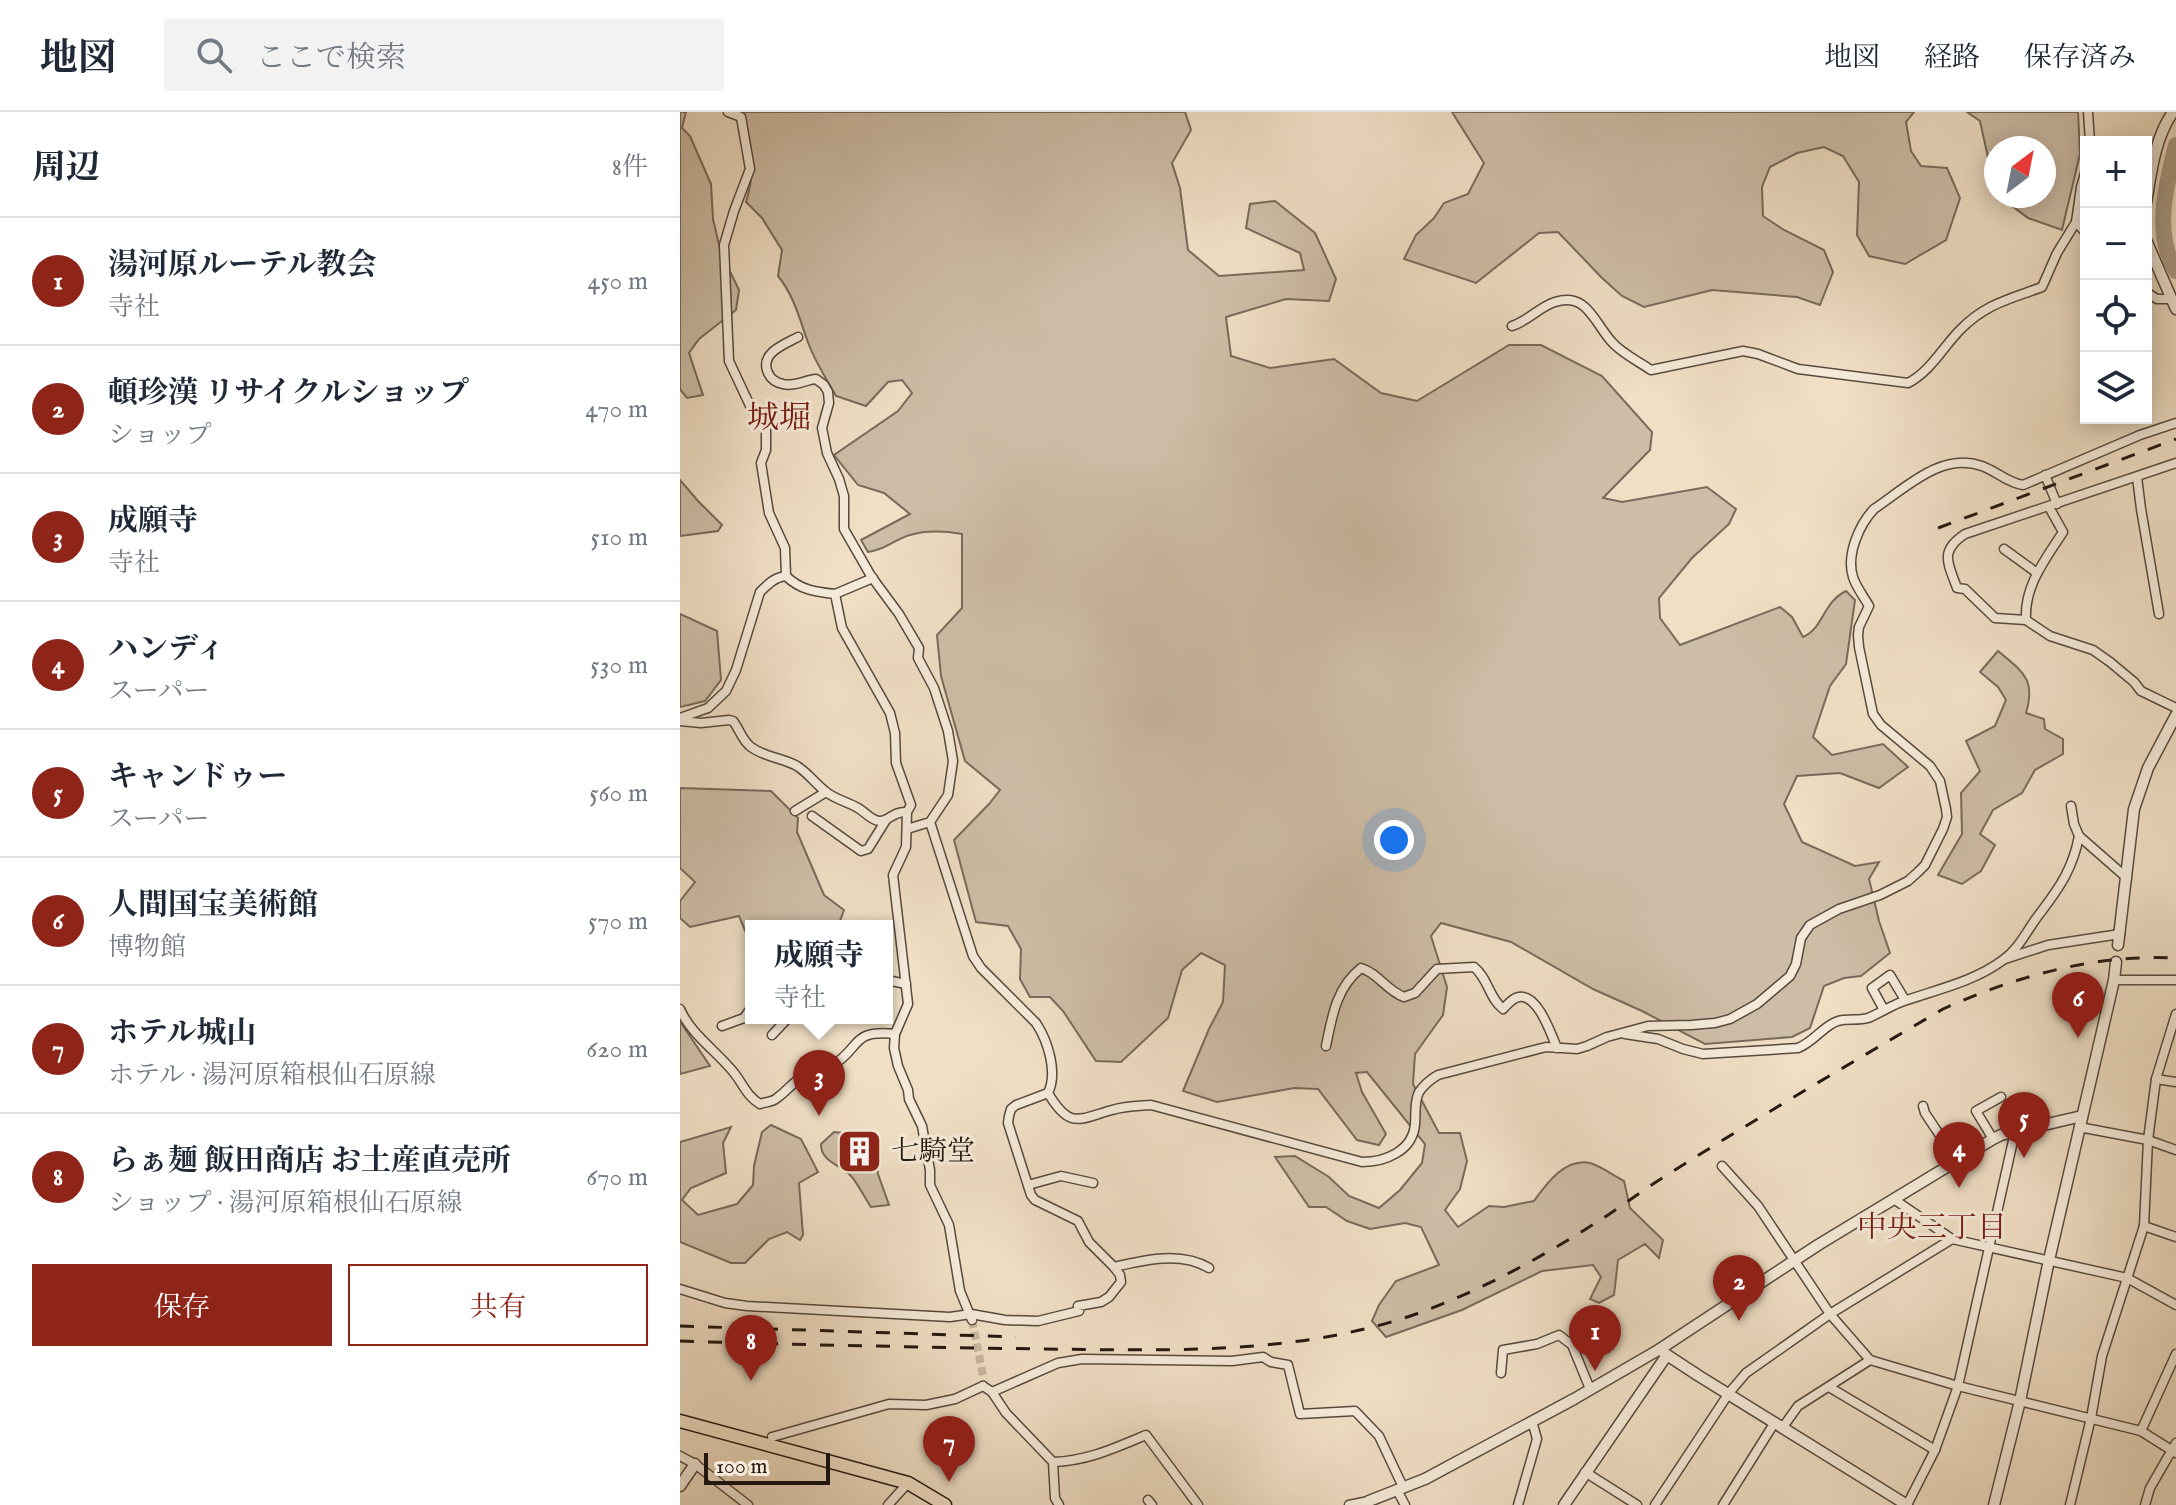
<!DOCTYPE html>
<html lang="ja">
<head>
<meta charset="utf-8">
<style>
	:root { --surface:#fff; --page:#f2f2f3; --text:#1f2937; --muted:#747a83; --line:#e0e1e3; --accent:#8f2418 }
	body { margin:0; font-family:"IM FELL English","Noto Serif JP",serif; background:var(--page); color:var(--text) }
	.controls { position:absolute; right:24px; top:24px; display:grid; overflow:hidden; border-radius:0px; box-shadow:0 4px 20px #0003 }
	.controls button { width:72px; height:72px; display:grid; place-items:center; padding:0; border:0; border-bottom:2px solid var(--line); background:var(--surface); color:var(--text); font:40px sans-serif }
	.compass { position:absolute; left:1304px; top:24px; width:72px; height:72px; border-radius:50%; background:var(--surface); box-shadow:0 4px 20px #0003; rotate:32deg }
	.scale { position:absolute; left:24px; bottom:20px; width:126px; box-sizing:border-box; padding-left:8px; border:4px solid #241810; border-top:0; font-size:22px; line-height:28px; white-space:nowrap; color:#241810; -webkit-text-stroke:6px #f5ead9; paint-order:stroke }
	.you { position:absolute; left:714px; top:728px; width:28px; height:28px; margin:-20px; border:6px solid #fff; border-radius:50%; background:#1a73e8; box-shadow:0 0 0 12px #1a73e833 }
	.badge { display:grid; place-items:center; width:52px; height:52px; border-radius:50%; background:var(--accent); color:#fff; font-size:26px; font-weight:700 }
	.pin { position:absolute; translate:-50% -66px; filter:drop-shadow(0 2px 4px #0008) }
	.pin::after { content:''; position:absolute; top:42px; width:28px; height:24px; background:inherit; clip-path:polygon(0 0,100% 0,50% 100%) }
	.popup { position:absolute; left:65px; top:808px; width:148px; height:104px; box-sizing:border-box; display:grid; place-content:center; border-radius:0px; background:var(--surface); filter:drop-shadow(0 2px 6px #0005); font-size:26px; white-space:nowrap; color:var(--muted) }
	.popup b { font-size:30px; color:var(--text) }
	.popup::after { content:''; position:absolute; left:50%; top:100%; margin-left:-16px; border:16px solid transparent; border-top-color:var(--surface) }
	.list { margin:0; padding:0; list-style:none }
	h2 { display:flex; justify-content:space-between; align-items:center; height:104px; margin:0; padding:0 32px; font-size:34px }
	h2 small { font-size:26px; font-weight:400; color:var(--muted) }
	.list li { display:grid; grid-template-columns:52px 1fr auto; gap:24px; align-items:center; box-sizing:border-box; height:128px; padding:0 32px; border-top:2px solid var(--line) }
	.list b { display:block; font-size:30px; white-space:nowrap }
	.list p { margin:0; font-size:26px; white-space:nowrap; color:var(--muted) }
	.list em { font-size:26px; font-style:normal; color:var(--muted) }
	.actions { display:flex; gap:16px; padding:24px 32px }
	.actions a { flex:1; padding:18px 0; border:2px solid var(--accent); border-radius:0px; text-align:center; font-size:28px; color:var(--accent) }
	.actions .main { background:var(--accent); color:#fff }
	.icon { flex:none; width:44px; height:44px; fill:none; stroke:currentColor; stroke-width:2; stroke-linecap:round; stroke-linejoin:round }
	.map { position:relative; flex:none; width:1496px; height:1393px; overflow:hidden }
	header { display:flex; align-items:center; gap:48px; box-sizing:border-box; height:112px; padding:0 40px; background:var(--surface); border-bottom:2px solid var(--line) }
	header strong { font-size:38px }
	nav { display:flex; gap:44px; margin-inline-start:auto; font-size:28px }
	.search { width:560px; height:72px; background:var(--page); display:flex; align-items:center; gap:20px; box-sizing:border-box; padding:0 28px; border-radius:0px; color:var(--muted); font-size:30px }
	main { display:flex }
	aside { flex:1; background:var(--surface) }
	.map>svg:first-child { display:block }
	.green { fill:#cdbda6; stroke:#786a5b; stroke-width:2 }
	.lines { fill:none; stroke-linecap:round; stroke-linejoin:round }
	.river { stroke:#ab9b87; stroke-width:16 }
	.minor-tunnel { stroke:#c7b7a1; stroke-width:8; stroke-dasharray:8 4; stroke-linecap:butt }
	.minor-casing { stroke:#574a3d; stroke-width:11 }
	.tertiary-casing { stroke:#574a3d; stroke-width:13 }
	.primary-casing { stroke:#241810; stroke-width:15 }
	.minor { stroke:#f5ead9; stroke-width:8 }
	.tertiary { stroke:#f5ead9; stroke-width:10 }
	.primary { stroke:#f0dfc5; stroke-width:12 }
	.rail { stroke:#241810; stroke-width:3; stroke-dasharray:14 14; stroke-linecap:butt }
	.labels { text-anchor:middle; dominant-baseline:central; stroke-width:6; stroke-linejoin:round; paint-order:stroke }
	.poi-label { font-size:28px; fill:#241810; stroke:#f5ead9; text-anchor:start }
	.neighbourhood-label { font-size:30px; fill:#7a1f14; stroke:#f5ead9 }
	.quarter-label { font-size:32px; fill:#7a1f14; stroke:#f5ead9 }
</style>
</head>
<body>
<header>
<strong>地図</strong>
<div class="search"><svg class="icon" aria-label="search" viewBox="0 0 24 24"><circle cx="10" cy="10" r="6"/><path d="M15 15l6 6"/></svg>ここで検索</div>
<nav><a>地図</a><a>経路</a><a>保存済み</a></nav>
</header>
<main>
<aside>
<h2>周辺<small>8件</small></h2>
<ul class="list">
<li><span class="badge">1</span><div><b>湯河原ルーテル教会</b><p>寺社</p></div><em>450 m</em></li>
<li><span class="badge">2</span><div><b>頓珍漢 リサイクルショップ</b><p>ショップ</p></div><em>470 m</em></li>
<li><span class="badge">3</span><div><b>成願寺</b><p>寺社</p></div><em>510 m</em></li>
<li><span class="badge">4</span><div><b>ハンディ</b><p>スーパー</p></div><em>530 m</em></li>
<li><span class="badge">5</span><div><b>キャンドゥー</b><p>スーパー</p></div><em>560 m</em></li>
<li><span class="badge">6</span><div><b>人間国宝美術館</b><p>博物館</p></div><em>570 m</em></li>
<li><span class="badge">7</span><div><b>ホテル城山</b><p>ホテル · 湯河原箱根仙石原線</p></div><em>620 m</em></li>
<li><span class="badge">8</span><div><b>らぁ麺 飯田商店 お土産直売所</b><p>ショップ · 湯河原箱根仙石原線</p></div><em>670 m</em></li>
</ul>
<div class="actions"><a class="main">保存</a><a>共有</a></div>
</aside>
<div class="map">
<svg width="1496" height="1393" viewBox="0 0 1496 1393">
	<rect width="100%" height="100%" fill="#f0dfc5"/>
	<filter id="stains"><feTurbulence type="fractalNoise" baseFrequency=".0025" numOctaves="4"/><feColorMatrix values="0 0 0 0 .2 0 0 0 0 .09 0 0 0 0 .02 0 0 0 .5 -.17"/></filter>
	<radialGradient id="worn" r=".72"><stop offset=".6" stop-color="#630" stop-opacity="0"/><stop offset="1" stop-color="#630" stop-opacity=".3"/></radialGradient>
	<g class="green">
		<polygon points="0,0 6,0 2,16 10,24 31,72 33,107 41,141 59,178 56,198 19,227 9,241 23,283 7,286 0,277"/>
		<path d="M59 0H505L511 18 492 51 500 76 508 138 539 164 624 158 620 141 566 116 570 92 595 89 635 121 656 167 649 189 606 187 546 205 551 244 590 256 654 247 701 281 737 289 829 233H861L922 264 972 320 970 338 923 386 942 390 1027 375 1056 397 1049 412 1012 446 979 486 980 506 1000 533 1100 495 1112 505 1123 525C1143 517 1143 490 1166 479L1175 488 1166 552 1150 574 1133 625 1152 643 1203 632 1228 655 1199 676 1160 661 1117 664 1104 692 1122 730 1175 754 1199 750 1189 767 1199 809 1210 841 1181 864 1164 866 1144 874 1130 916 1112 925 1025 932 962 899 913 877 831 830 761 811 751 824 767 875 763 903 735 942 733 972 759 1021H780L787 1049 780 1077 765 1098 778 1115 809 1094 824 1095 854 1089C867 1071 885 1046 910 1051 921 1054 934 1064 944 1069L950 1096 983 1128 979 1146 965 1132 938 1148 934 1183 919 1191 910 1187 921 1165 913 1153 862 1159 782 1198 706 1225 692 1209 699 1193 716 1169 759 1153 741 1115 725 1111 690 1117 667 1109 646 1095H629L595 1045 615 1044 649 1065 669 1084 699 1096 720 1078 742 1051 745 1032 687 960 676 961 682 980 706 1022 699 1033 677 1028 638 977 614 976 537 990 503 979 529 917 543 890 545 853 521 841 502 858 488 906 441 950 416 949 383 899 370 885H350L340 867 341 837 328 814 296 810 274 728 309 692 320 678 285 649 261 564 257 523 282 496V422C265 419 247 418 230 423 215 427 204 439 188 440L181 428 230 402 204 381 178 373 154 343 218 299 232 281 222 268 208 270 186 294 156 284C147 268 136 251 129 233 120 209 115 185 98 164L102 138 82 106 66 90C77 53 72 36 59 0Z"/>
		<polygon points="772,0 1234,0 1226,10 1231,39 1241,54 1267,56 1280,86 1266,128 1225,152 1189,144 1177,123 1179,70 1163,44 1144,35 1117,41 1090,55 1082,75 1083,104 1104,118 1144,138 1153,160 1140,193 1117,185 1032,178 964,195 942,184 922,166 878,120 859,121 796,171 724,147 736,123 754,106 764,91 788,82 804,51"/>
		<polygon points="1287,0 1398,0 1400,42 1382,118 1348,106 1319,84 1364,84 1364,36 1316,36 1316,82 1300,9"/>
		<polygon points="0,368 18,389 42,413 38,419 0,424"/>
		<polygon points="0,502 37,519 41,568 25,589 0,595"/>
		<path d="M1318 539C1343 560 1356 567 1346 601L1364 607 1365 617 1383 627V642L1355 658 1342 681 1313 698 1300 722 1315 733 1301 759 1282 772 1258 763 1282 722 1281 681 1300 659 1286 629 1315 614 1326 588 1318 575 1300 560Z"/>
		<polygon points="0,676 91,679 118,706 117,720 144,783 164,798 158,814 71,814 71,833 59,804 10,815 0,806 0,789 15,770 0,756"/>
		<polygon points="0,911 1,911 30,954 0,962"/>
		<polygon points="91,1013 121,1027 138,1060 119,1071 123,1123 120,1128 107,1120 89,1127 65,1151 51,1151 0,1130 0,1030 51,1015 43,1031 46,1061 11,1076 2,1088 18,1103 57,1092 73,1073 74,1054 82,1020"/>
		<path d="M154 1020 195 1024 198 1062 209 1093 191 1095C184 1085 178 1071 170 1063 159 1052 141 1050 141 1032Z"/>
	</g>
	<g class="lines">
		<path class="river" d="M1496 33C1486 74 1473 121 1496 159"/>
		<polyline class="minor-tunnel" points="292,1208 303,1263"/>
		<defs>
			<g id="minor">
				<path d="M48 0 61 5 70 57 54 99 44 133 49 249 72 298 86 307V338L81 351 89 401 105 436 106 464C120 478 136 480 155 482L162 516 210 601 215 621 216 651 231 693 227 700 226 735 213 763 228 892 215 922 214 936 218 954 228 978 229 987 242 1014 250 1058V1073L269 1113 280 1179 292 1208"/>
				<polyline points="1408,0 1410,30"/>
				<polyline points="1406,58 1401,75 1396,110 1406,121"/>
				<polyline points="1466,180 1477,187 1490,187"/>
				<path d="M832 214C848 209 859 195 875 190 907 180 914 210 931 229 941 241 958 249 971 258L1063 239 1078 242 1118 257 1228 271C1250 260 1263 235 1280 218 1305 192 1330 187 1362 175L1377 141 1396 110"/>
				<path d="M118 225C105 232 79 241 88 261 91 267 97 271 103 272 114 275 125 268 136 267L144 273 148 280 149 291 142 316 147 341 159 367 164 384V417L191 464 219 502 239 536 238 546 254 576 268 619 273 649 268 683 250 710 227 717"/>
				<path d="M1496 351 1285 422C1259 439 1268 451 1277 476L1285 477 1315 506 1346 508 1370 524 1413 538 1430 550 1454 570 1461 579 1496 596"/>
				<polyline points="1365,363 1377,392"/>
				<polyline points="1457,365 1461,397 1479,502"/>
				<polyline points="1324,437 1357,461"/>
				<polyline points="155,482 193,466"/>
				<path d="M1346 508C1344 474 1365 448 1383 420L1369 395"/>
				<path d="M0 606 28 596 46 579 56 558 80 480C88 472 95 465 106 464"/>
				<path d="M0 609 21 611 49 608 53 609C60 618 62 628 71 635 84 645 103 646 117 654 128 661 135 671 145 679 154 687 168 690 178 696 185 700 191 708 199 709 209 710 212 699 227 700"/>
				<polyline points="1391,694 1394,712 1399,724 1447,766"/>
				<polyline points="115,699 146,680"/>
				<polyline points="132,704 181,739 188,737 206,708"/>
				<path d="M250 710 293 844 301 856 356 911C368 929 378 961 368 981 390 1018 399 1007 432 998 445 994 458 994 471 993L682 1050C705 1050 733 1039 735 1012 736 1002 734 990 739 980 744 973 751 967 758 963L866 935 897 937 907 934 927 925 968 914 1011 913 1035 911 1050 907 1077 892 1110 864 1116 852 1121 826 1130 813 1159 797 1200 783 1228 769 1238 760 1245 753 1263 717 1267 705 1266 697 1260 669 1250 654 1201 613 1193 602 1179 535 1178 523 1179 515 1189 494C1184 485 1176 475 1173 465 1166 443 1179 413 1194 397 1227 375 1261 340 1302 354 1316 359 1328 371 1343 373L1460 323 1496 311"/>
				<polyline points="1325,847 1368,833 1440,822"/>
				<polyline points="207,868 226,872"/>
				<polyline points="1434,868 1496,868"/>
				<path d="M0 897C11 923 38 940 55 962 64 974 67 984 80 992 86 990 93 990 97 986 108 978 115 968 127 961 135 957 143 959 151 954 182 937 169 917 215 922"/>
				<polyline points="1204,898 1192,876 1210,863 1225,888"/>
				<polyline points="42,914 64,906 71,896"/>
				<path d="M945 922 978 927 1003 937 1023 942 1118 936C1134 930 1144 913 1158 909 1167 906 1178 909 1188 906 1201 901 1213 892 1227 888 1259 877 1295 869 1323 848 1340 836 1348 816 1361 800 1380 775 1393 756 1399 724"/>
				<polyline points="92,923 108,906"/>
				<path d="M646 934C652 905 656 876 681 856 698 861 707 879 724 885L735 881 757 857 794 855C808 866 809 886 823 897 827 893 832 886 839 885 858 882 871 922 877 936"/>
				<polyline points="1476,967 1496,970"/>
				<polyline points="1243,994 1245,1001 1277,1049"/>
				<polyline points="1399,1015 1468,1028 1496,1038"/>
				<polyline points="1313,1027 1296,999 1321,985"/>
				<polyline points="1042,1054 1078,1094 1150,1202 1190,1248 1278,1274 1461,1319 1496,1341"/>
				<polyline points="348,1073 381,1064 413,1071"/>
				<polyline points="1215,1088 1272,1127 1447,1166 1496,1193"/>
				<polyline points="1464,1114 1496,1125"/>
				<path d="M434 1155C464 1148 501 1139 529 1156"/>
				<polyline points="0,1177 45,1191 67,1194 270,1205 291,1202 325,1208 358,1209 399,1199 398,1194 421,1190 429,1185 441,1170 440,1163 434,1155 409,1130 398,1109 355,1088 351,1083 328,1011 329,1004 331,997 336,993 368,981"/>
				<polyline points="821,1261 823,1238 857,1232 879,1223 892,1233 910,1277"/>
				<path d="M303 1274 312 1280 326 1301 373 1350C407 1349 435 1336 466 1323L518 1393"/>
				<polyline points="1149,1275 1255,1338"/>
				<polyline points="312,1280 378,1251 402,1247 552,1249 583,1245 591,1250 608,1253 620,1302 675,1299 699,1324 723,1375"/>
				<polyline points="1103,1315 1118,1294 1190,1248"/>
				<polyline points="1461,1319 1496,1242"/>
				<polyline points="92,1325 209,1292 246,1293 275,1287 303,1274"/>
				<polyline points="0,1344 15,1352 68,1393"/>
				<polyline points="373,1350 375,1386 379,1393"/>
				<polyline points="905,1360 957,1393"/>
				<polyline points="717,1378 725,1393"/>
				<polyline points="468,1388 472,1393"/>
				<polyline points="208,1393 228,1371"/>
				<polyline points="669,1393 689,1389"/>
				<polyline points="838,1393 857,1327 852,1309"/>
				<polyline points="975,1393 1049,1281 1066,1261 1150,1202 1272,1127"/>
				<polyline points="1043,1393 1095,1310"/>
				<polyline points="1227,1393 1255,1338 1278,1274 1335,1020"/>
				<polyline points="1390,1393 1411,1306 1422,1244 1464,1114 1468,1028 1476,967 1496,902"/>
				<polyline points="1465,1393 1470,1376 1496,1331"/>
			</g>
			<g id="tertiary">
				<path d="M1466 91C1471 61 1475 25 1493 0"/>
				<polyline points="1466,128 1496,197"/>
				<polyline points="1438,833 1454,697 1468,656 1496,603"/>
				<polyline points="980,1237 987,1243 1019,1264 1227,1393"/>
				<polyline points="0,1374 15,1352"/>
				<polyline points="685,1393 689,1389 745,1367 894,1287 980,1237 1138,1133 1313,1027 1321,1023 1402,1004"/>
				<polyline points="884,1393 987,1243"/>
				<polyline points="1314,1393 1340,1289 1369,1148 1434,868 1436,850"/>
			</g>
			<polyline id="primary" points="0,1309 228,1371 265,1393"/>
		</defs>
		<use href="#minor" class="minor-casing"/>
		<use href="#tertiary" class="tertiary-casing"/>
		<use href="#primary" class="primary-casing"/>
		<use href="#minor" class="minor"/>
		<use href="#tertiary" class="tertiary"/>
		<use href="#primary" class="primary"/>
		<g class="rail">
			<polyline points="1258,416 1496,327"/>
			<polyline points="0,1214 336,1225"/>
			<path d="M0 1229C120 1233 240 1235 359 1237 486 1238 615 1244 736 1202 803 1178 868 1142 928 1103 943 1093 958 1082 973 1072 1068 1011 1166 954 1263 897 1336 864 1415 842 1496 846"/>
		</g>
	</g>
	<defs>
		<symbol id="building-square" viewBox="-11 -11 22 22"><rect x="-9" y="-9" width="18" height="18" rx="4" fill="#8f2418" stroke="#f5ead9"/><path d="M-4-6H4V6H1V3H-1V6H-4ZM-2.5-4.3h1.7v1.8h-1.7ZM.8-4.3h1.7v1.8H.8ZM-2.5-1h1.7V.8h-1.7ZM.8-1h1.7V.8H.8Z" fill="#fff"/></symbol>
	</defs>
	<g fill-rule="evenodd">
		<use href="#building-square" x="154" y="1014" width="51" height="51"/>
	</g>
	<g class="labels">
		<g class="poi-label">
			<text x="211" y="1040">七騎堂</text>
		</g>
		<g class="neighbourhood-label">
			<text x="1252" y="1117">中央三丁目</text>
		</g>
		<g class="quarter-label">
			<text x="99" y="307">城堀</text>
		</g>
	</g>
	<rect width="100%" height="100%" filter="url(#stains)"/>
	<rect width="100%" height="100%" fill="url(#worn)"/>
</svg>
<div class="controls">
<button>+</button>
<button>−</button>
<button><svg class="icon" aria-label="locate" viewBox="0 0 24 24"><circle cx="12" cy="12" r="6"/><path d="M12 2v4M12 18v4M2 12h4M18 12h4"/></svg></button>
<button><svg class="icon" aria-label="layers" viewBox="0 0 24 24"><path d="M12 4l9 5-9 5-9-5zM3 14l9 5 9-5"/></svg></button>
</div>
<svg class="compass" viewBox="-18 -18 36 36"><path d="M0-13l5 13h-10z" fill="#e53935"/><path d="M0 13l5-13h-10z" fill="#747a83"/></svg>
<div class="scale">100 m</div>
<div class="you"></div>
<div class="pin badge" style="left:915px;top:1259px">1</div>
<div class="pin badge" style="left:1059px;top:1209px">2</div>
<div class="pin badge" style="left:139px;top:1004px">3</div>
<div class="popup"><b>成願寺</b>寺社</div>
<div class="pin badge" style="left:1279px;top:1076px">4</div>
<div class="pin badge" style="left:1344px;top:1046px">5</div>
<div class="pin badge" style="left:1398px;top:926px">6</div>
<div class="pin badge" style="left:269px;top:1370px">7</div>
<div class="pin badge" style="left:71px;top:1269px">8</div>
</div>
</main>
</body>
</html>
